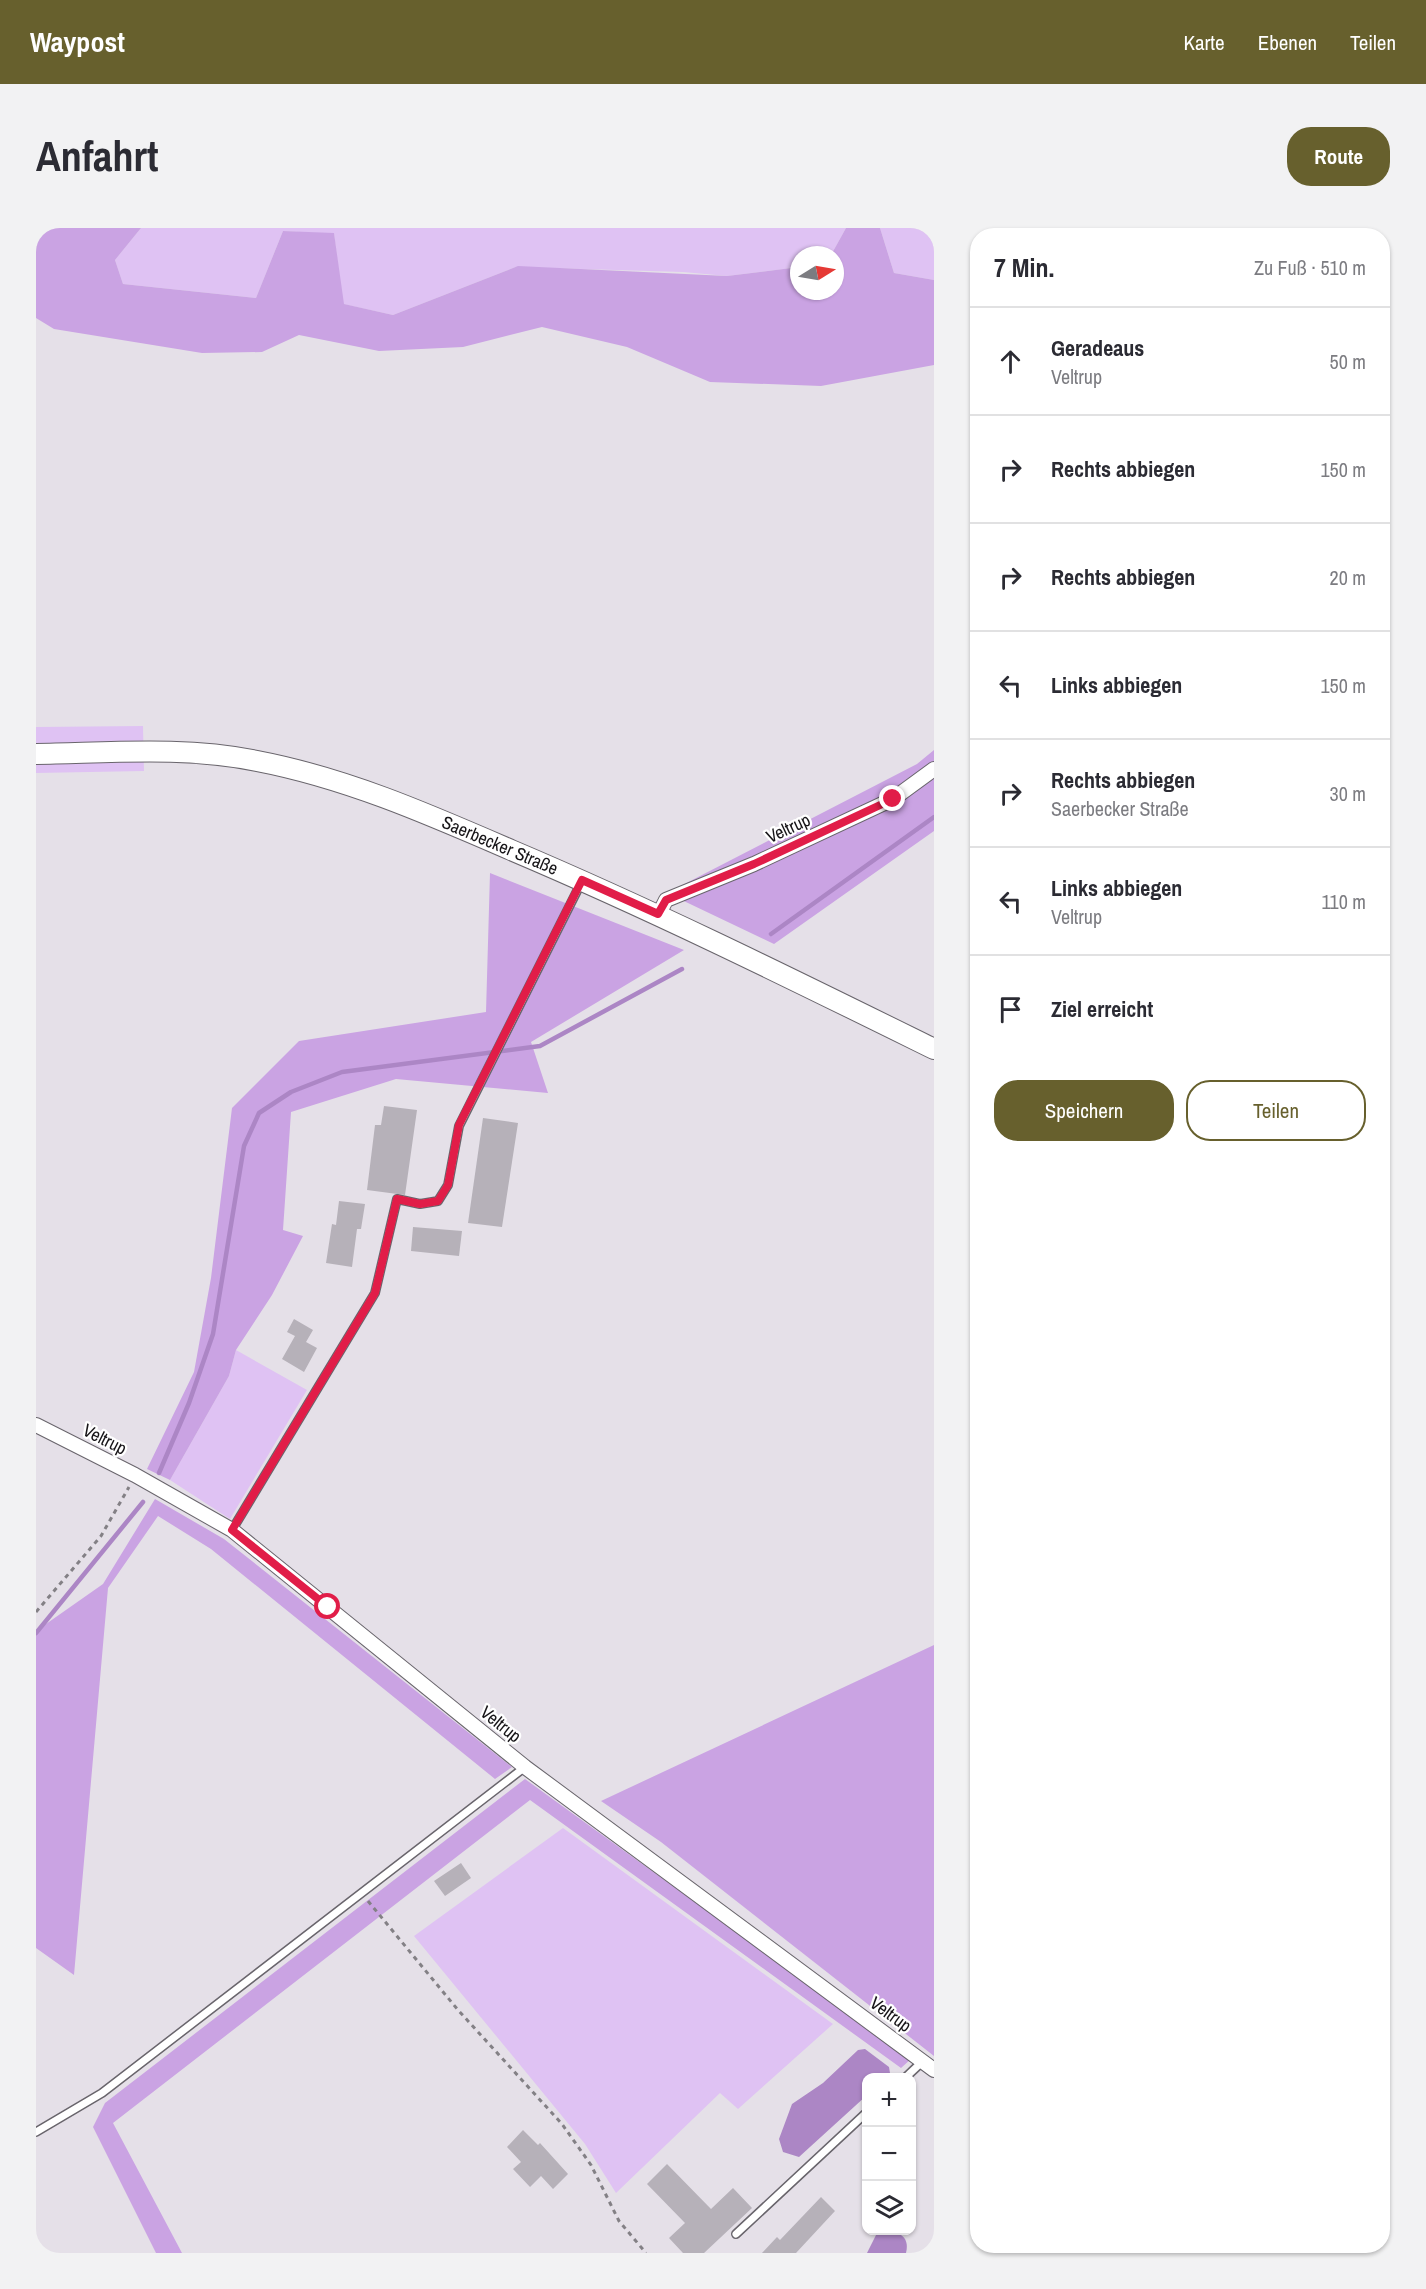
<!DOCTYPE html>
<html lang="de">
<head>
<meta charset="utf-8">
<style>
	:root { --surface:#fff; --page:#f2f2f3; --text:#2b2b33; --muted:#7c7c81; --line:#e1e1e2; --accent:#67602d }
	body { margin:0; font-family:"Archivo Narrow",sans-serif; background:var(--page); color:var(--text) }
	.controls { position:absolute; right:18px; bottom:18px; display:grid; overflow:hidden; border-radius:12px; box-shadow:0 2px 4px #0004 }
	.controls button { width:54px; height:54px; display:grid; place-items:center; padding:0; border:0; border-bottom:2px solid var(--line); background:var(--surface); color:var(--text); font:30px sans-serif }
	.compass { position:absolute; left:754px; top:18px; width:54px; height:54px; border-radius:50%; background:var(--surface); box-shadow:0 2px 4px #0004; rotate:79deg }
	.stop { position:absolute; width:18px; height:18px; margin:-14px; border:4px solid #e11d48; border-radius:50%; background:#fff }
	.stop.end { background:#e11d48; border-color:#fff; box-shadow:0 2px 6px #0008 }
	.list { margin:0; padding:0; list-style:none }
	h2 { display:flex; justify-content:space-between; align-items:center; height:78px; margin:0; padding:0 24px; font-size:26px }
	h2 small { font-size:20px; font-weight:400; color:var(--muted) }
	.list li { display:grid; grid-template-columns:39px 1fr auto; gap:18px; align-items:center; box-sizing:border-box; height:108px; padding:0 24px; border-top:2px solid var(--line) }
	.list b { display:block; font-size:22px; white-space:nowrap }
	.list p { margin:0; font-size:20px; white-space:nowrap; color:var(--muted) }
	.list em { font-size:20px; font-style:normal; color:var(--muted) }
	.actions { display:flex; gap:12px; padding:18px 24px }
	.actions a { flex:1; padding:14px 0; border:2px solid var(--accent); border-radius:24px; text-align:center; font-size:21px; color:var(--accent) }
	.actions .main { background:var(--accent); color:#fff }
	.icon { flex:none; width:33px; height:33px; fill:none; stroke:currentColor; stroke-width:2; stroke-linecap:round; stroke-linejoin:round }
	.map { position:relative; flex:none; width:898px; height:2025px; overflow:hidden; border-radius:24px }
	header { display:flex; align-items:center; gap:36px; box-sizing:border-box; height:84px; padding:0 30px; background:var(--accent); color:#fff }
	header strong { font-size:28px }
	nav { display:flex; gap:33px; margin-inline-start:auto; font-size:21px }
	.intro { display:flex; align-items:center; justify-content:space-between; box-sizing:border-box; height:144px; padding:0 36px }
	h1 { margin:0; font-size:42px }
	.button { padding:15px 27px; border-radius:24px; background:var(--accent); color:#fff; font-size:21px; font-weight:700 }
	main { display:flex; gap:36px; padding:0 36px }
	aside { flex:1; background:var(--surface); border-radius:24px; box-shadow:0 2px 4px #0004 }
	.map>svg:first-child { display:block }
	.green { fill:#dfc2f3 }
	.forest { fill:#caa3e3 }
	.water { fill:#ac86c5 }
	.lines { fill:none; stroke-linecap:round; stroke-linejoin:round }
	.stream { stroke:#ac86c5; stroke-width:4.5 }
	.building { fill:#b6b1b9 }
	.lane-casing { stroke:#69656c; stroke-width:10 }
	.street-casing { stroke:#69656c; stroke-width:16 }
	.secondary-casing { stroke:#69656c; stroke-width:22 }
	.path { stroke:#838085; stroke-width:3; stroke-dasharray:4.5 4.5; stroke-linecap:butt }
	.lane { stroke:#fff; stroke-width:7 }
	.street { stroke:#fff; stroke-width:14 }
	.secondary { stroke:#fff; stroke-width:20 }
	.route { stroke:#e11d48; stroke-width:8 }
	.labels { text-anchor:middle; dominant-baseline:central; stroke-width:4.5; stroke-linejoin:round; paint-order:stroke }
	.street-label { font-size:18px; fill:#171518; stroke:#fff }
</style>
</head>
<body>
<header>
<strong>Waypost</strong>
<nav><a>Karte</a><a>Ebenen</a><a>Teilen</a></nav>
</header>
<div class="intro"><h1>Anfahrt</h1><a class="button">Route</a></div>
<main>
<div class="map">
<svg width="898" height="2025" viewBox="0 0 898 2025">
	<rect width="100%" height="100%" fill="#e5e0e8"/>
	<g class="green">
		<polygon points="105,0 810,0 795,27 763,27 763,39 691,48 647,44 480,39 357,87 307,76 298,6 247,3 220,70 87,56 79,32"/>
		<polygon points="844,0 898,0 898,52 858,45"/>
		<polygon points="107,498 108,543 0,545 0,499"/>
		<polygon points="200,1122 271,1162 194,1291 134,1252 193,1148"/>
		<polygon points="527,1600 797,1796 702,1881 684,1865 580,1965 549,1916 378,1708"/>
	</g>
	<g class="forest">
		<polygon points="0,0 105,0 79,32 87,56 220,70 247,3 298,5 308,76 357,87 482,38 691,48 763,39 763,63 799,63 799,27 795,27 810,0 844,0 858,45 898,52 898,137 785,158 674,154 591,119 506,99 427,119 343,123 263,107 226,124 166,125 18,101 0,90"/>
		<polygon points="898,522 898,603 738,716 631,665 881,536"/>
		<polygon points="454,645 648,722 495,814 512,865 360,851 255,884 247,1002 267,1008 236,1067 200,1122 193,1148 134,1252 111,1241 158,1144 175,1050 196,880 263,813 450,784"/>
		<polygon points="119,1271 188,1311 476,1539 459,1551 175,1321 122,1288 72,1360 38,1747 0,1720 0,1403 67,1356"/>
		<polygon points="898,1417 898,1828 625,1614 565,1573"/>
		<polygon points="489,1551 875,1831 865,1840 494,1572 77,1895 146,2025 120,2025 57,1899 69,1875"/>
	</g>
	<g class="water">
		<polygon points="829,1821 853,1839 854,1845 851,1849 830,1850 830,1868 763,1929 747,1924 743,1911 756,1876 787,1855 822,1822"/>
		<path d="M842 2003C857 2002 875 2005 870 2025H831Z"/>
	</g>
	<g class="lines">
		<g class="stream">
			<polyline points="735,706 898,589"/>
			<polyline points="123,1245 153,1175 177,1106 208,918 223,885 255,864 306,844 504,818 646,741"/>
			<polyline points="0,1405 107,1274"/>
		</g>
	</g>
	<g class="building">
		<polygon points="348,878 381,882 369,967 331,962 339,897 345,897"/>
		<polygon points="447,890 482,895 466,999 432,995"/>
		<polygon points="303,973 329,976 325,1001 321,1001 316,1039 290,1035 296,996 300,997"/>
		<polygon points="377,999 426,1003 423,1028 375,1023"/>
		<polygon points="258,1091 277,1102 270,1114 281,1120 268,1144 246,1131 259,1108 251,1104"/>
		<polygon points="425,1635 435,1650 409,1668 398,1653"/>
		<polygon points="487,1902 502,1917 504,1915 532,1946 517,1961 505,1948 494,1959 477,1941 485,1934 471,1919"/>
		<polygon points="631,1936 675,1981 697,1960 716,1980 668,2025 647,2025 633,2010 649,1995 611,1956"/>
		<polygon points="785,1969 799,1983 760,2025 726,2025 741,2009 744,2012"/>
	</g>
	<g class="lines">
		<defs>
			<g id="lane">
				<polyline points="196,1302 339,1065 361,971 384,976 402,973 412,957 423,898 545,655"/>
				<polyline points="869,1850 888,1832"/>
				<polyline points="0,1904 66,1865 489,1539"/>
				<polyline points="700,2006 830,1885"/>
			</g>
			<g id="street">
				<polyline points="623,686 630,672 718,636 857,571 898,541"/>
				<polyline points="0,1197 99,1247 196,1302 489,1539 898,1842"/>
			</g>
			<path id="secondary" d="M0 526C73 525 149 518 221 533 310 550 392 586 475 622 619 683 758 752 898 821"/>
		</defs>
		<use href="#lane" class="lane-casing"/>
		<use href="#street" class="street-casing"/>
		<use href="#secondary" class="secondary-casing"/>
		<g class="path">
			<polyline points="0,1384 65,1308 93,1259"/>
			<polyline points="332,1673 422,1782 526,1896 555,1937 583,1993 610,2025"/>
		</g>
		<use href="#lane" class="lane"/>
		<use href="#street" class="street"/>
		<use href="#secondary" class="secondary"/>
	</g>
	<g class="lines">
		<polyline class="route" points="292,1379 196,1302 339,1065 361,971 384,976 402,973 412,957 423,897 546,652 622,686 630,672 718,636 857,571"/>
	</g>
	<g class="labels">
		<g class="street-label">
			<text transform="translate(752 600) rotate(-25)">Veltrup</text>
			<text transform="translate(464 617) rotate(23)">Saerbecker Straße</text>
			<text transform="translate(69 1211) rotate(27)">Veltrup</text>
			<text transform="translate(465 1496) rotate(39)">Veltrup</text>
			<text transform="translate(855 1786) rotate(36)">Veltrup</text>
		</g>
	</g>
</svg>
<div class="controls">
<button>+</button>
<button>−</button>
<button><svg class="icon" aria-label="layers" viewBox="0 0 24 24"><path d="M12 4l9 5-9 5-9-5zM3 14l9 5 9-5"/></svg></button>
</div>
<svg class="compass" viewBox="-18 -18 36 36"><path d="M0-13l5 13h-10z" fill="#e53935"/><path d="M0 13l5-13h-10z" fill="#7c7c81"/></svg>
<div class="stop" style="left:292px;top:1379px"></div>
<div class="stop end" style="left:857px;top:571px"></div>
</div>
<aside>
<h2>7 Min.<small>Zu Fuß · 510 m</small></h2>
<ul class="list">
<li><svg class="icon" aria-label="ahead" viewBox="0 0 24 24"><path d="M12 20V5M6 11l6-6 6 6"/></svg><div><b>Geradeaus</b><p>Veltrup</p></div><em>50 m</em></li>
<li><svg class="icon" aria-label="right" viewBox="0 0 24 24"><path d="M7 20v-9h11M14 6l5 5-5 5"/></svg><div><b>Rechts abbiegen</b></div><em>150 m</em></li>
<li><svg class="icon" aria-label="right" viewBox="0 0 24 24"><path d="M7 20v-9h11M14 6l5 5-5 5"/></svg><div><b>Rechts abbiegen</b></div><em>20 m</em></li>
<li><svg class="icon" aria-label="left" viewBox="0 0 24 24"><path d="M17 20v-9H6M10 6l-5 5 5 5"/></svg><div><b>Links abbiegen</b></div><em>150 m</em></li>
<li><svg class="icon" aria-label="right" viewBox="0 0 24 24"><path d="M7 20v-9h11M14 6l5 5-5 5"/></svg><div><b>Rechts abbiegen</b><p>Saerbecker Straße</p></div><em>30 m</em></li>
<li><svg class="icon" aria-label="left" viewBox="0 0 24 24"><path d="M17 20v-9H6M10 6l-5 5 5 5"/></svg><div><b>Links abbiegen</b><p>Veltrup</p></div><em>110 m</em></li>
<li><svg class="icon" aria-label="arrive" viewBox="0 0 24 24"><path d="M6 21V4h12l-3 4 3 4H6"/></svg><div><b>Ziel erreicht</b></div></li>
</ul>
<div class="actions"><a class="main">Speichern</a><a>Teilen</a></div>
</aside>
</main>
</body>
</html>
